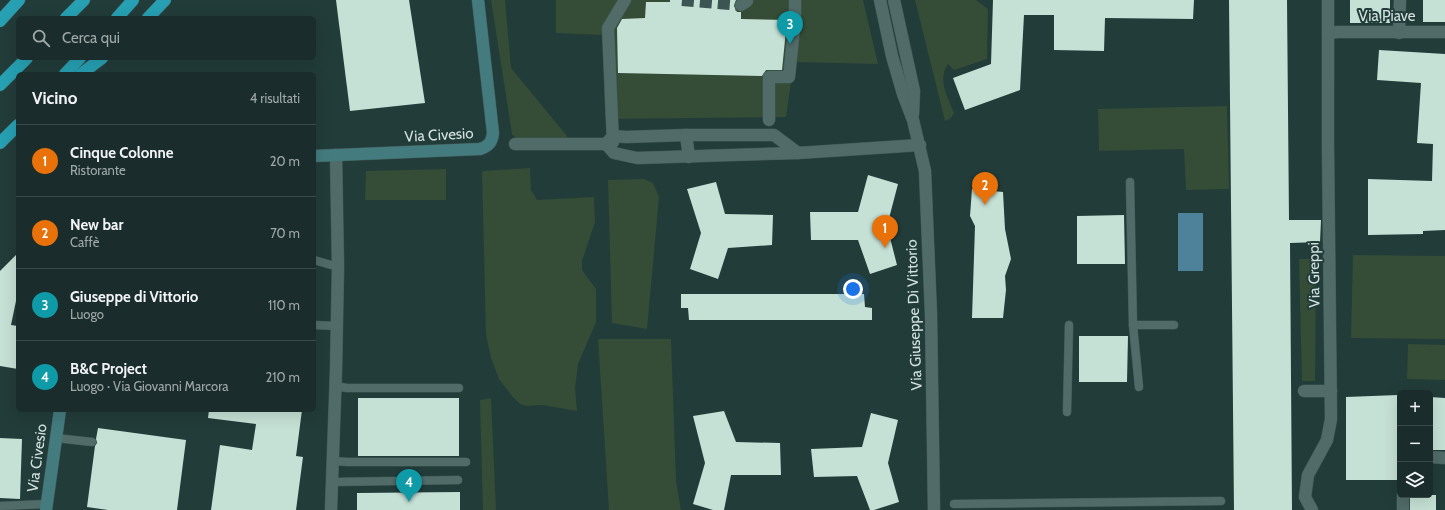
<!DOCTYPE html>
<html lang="it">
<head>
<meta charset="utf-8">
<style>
	:root { --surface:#1a2d2c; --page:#233534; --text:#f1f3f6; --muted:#9fa8a9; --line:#384948; --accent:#db2777 }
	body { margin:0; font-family:Cabin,sans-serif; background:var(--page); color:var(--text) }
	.controls { position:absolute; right:12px; bottom:12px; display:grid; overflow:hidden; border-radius:6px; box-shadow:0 4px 16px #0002 }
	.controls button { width:36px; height:36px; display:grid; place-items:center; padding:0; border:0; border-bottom:1px solid var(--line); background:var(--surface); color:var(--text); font:20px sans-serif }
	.you { position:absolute; left:853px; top:289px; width:14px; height:14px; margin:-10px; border:3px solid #fff; border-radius:50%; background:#1a73e8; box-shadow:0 0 0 6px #1a73e833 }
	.badge { display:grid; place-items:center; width:26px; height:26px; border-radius:50%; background:var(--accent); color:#fff; font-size:13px; font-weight:700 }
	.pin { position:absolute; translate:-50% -33px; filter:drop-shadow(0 1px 2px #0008) }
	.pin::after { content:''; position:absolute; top:21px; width:14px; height:12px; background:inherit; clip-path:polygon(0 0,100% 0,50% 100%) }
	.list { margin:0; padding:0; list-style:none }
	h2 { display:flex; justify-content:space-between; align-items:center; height:52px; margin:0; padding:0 16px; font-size:17px }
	h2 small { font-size:13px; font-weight:400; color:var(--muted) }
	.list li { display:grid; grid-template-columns:26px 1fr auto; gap:12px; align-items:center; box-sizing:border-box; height:72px; padding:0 16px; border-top:1px solid var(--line) }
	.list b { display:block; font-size:15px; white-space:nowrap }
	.list p { margin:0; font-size:13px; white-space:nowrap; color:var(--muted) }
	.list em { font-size:13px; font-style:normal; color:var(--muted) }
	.icon { flex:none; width:22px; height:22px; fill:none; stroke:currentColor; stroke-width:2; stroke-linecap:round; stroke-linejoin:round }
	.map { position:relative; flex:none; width:1445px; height:510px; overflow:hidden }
	.search { position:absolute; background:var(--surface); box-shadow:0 4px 16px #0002; left:16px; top:16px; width:300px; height:44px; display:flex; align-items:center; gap:10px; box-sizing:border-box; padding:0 14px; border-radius:6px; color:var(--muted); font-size:15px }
	.panel { position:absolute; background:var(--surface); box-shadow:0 4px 16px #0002; left:16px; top:72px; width:300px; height:340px; border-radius:6px }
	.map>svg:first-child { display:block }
	.green { fill:#354c37 }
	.water { fill:#4e819a }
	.building { fill:#c5e0d4 }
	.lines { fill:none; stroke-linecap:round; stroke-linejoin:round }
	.street-tunnel { stroke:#3c5553; stroke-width:12; stroke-dasharray:12 6; stroke-linecap:butt }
	.lane-casing { stroke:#415856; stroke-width:9 }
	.street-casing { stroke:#415856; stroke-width:13 }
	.secondary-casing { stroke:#415856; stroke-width:13 }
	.highway-casing { stroke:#415856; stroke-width:13 }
	.lane { stroke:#506b68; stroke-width:8 }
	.street { stroke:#506b68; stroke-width:12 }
	.secondary { stroke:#437b7e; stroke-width:12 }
	.highway { stroke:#26a0b2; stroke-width:12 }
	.labels { text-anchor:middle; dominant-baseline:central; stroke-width:4; stroke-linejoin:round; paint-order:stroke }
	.street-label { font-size:15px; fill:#d2e1df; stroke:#223c3a }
</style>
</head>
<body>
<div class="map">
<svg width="1445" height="510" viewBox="0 0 1445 510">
	<rect width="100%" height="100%" fill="#223c3a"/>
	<g class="green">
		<polygon points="491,0 505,0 511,68 567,136 568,142 517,139 512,134"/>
		<polygon points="556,0 863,0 878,64 794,62 786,117 605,119 603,35 556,33"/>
		<path d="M915 0H976L988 9 987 59 954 70 948 64C937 80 948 97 954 113L951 118 945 121Z"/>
		<polygon points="1227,106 1229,189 1186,190 1184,149 1099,151 1098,109"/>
		<polygon points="530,168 531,190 537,200 594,197 595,222 582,261 582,270 596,289 596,322 578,364 575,388 577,411 543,405 526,406 520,404 512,396 499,379 491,358 486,335 482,171"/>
		<polygon points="446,169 446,200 365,200 366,171"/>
		<polygon points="644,179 653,183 659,197 647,329 612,323 608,180"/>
		<polygon points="1353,255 1445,256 1445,339 1351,338"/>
		<polygon points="1299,259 1316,259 1315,381 1302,381"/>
		<polygon points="598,339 671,339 676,481 681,510 609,510"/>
		<polygon points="1408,344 1445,345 1445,380 1407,379"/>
		<polygon points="491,398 496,510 483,510 480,400"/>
	</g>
	<rect class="water" x="1178" y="213" width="25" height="58"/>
	<g class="building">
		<polygon points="336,0 409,0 425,103 350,111"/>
		<polygon points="670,0 736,0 734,6 737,12 741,12 741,19 787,20 782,70 766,70 762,76 618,73 617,28 622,19 645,18 646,2 670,2"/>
		<polygon points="993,0 1194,0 1193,19 1105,18 1104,51 1054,50 1054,15 1024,15 1020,90 965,110 953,78 991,64"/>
		<polygon points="1229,0 1287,0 1289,220 1321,220 1320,242 1290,243 1292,510 1234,510"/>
		<rect x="1350" y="0" width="40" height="23"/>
		<rect x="1423" y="0" width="22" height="22"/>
		<polygon points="1379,50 1445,54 1445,230 1423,231 1423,234 1368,235 1368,179 1432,181 1433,144 1417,143 1421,83 1377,80"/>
		<polygon points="868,175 898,184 887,226 897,265 870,274 858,240 811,240 810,212 858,212"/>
		<polygon points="716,182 725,214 773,215 772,245 728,248 718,279 690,269 701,233 687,189"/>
		<polygon points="972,189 1003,192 1005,229 1011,259 1005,276 1006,290 1003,318 972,318 975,226 970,216"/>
		<polygon points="1124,215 1125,264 1077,264 1077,216"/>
		<polygon points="18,253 18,301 16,301 11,325 18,326 18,369 0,366 0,271"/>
		<polygon points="681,294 864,294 865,307 872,308 872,320 689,320 688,308 681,308"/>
		<polygon points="1079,336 1128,336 1127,382 1079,382"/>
		<polygon points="1398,395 1397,480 1346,480 1346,397"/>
		<polygon points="1430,397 1445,398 1445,450 1430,450"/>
		<rect x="358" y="398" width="101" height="58"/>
		<polygon points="209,410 302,410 296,456 303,457 296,510 211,510 220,445 252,450 256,424 208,418"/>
		<polygon points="724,411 736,442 780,443 781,475 731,475 724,510 713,510 693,504 705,463 693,416"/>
		<polygon points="871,413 898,420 888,463 899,502 874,510 870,510 857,476 814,477 811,449 862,447"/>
		<polygon points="98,428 186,440 177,510 108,510 87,507 95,446 97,443 96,439"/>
		<polygon points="0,438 22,439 20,499 0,498"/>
		<polygon points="460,492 460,510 357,510 357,493"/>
		<rect x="1410" y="495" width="26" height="15"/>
	</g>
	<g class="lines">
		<polyline class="street-tunnel" points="682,0 741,5"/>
		<defs>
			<g id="lane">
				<polyline points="1130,182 1133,325 1139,387"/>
				<polyline points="314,260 338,267"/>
				<polyline points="314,325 337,326"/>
				<polyline points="1133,325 1174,325"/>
				<polyline points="335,386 347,388 459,388"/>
				<polyline points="1067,412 1069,325"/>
				<polyline points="56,438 92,442"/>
				<polyline points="333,461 348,462 466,462"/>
				<polyline points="332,482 458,480"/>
				<polyline points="954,504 1221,501"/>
				<polyline points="0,506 46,504"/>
			</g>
			<g id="street">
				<polyline points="880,0 892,56 903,94 913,120 925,171 931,314 934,510"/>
				<polyline points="894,0 914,91 913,114"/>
				<polyline points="741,5 747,1"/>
				<polyline points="1328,33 1338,32 1445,32"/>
				<polyline points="1399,33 1400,0"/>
				<polyline points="769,120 769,77 789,77 795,19 795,0"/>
				<polyline points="686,135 689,157"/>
				<polyline points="613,142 608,28 625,0"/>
				<polyline points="515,144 606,144"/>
				<polyline points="606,144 614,153 637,158 798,153 920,145"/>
				<polyline points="606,144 613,136 626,137 686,135 774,135 798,153"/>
				<polyline points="1304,391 1331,391"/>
				<polyline points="1430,457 1445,458"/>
				<polyline points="331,510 336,370 338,267 336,155"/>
				<polyline points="1312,510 1305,497 1308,475 1327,440 1331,419 1328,149 1328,0"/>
				<polyline points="1403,510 1403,495"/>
			</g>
			<g id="secondary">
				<path d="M314 156 480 149C489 146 492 142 493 133L478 0"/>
				<polyline points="46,510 60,410"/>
			</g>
			<g id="highway">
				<polyline points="66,18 84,0"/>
				<polyline points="117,18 133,0"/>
				<polyline points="148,18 165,0"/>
				<polyline points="0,21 19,0"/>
				<polyline points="65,74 80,58"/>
				<polyline points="81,74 102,58"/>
				<polyline points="0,85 27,58"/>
				<polyline points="0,143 18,125"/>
			</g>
		</defs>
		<use href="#lane" class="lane-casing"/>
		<use href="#street" class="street-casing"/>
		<use href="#secondary" class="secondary-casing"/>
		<use href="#highway" class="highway-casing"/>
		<use href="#lane" class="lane"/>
		<use href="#street" class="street"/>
		<use href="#secondary" class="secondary"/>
		<use href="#highway" class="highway"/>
	</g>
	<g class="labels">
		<g class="street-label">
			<text x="1387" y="16">Via Piave</text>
			<text transform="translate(439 135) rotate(-3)">Via Civesio</text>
			<text transform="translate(1314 275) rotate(-91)">Via Greppi</text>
			<text transform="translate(914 315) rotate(-92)">Via Giuseppe Di Vittorio</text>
			<text transform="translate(37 458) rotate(-82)">Via Civesio</text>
		</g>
	</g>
</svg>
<div class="controls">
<button>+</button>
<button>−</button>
<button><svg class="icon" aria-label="layers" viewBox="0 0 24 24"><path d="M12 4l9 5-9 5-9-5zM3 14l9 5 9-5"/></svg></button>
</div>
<div class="you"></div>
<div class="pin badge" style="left:885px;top:248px;background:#e8710a">1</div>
<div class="pin badge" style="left:985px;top:205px;background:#e8710a">2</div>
<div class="pin badge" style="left:790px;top:44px;background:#0f9aa8">3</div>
<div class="pin badge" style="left:409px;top:502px;background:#0f9aa8">4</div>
<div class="search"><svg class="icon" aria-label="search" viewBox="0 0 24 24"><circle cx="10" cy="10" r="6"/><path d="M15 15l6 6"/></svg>Cerca qui</div>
<section class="panel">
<h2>Vicino<small>4 risultati</small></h2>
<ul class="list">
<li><span class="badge" style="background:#e8710a">1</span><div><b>Cinque Colonne</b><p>Ristorante</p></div><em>20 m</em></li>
<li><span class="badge" style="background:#e8710a">2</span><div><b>New bar</b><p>Caffè</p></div><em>70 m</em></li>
<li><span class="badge" style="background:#0f9aa8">3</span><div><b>Giuseppe di Vittorio</b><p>Luogo</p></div><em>110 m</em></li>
<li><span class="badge" style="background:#0f9aa8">4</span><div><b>B&amp;C Project</b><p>Luogo · Via Giovanni Marcora</p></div><em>210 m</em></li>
</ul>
</section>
</div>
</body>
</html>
